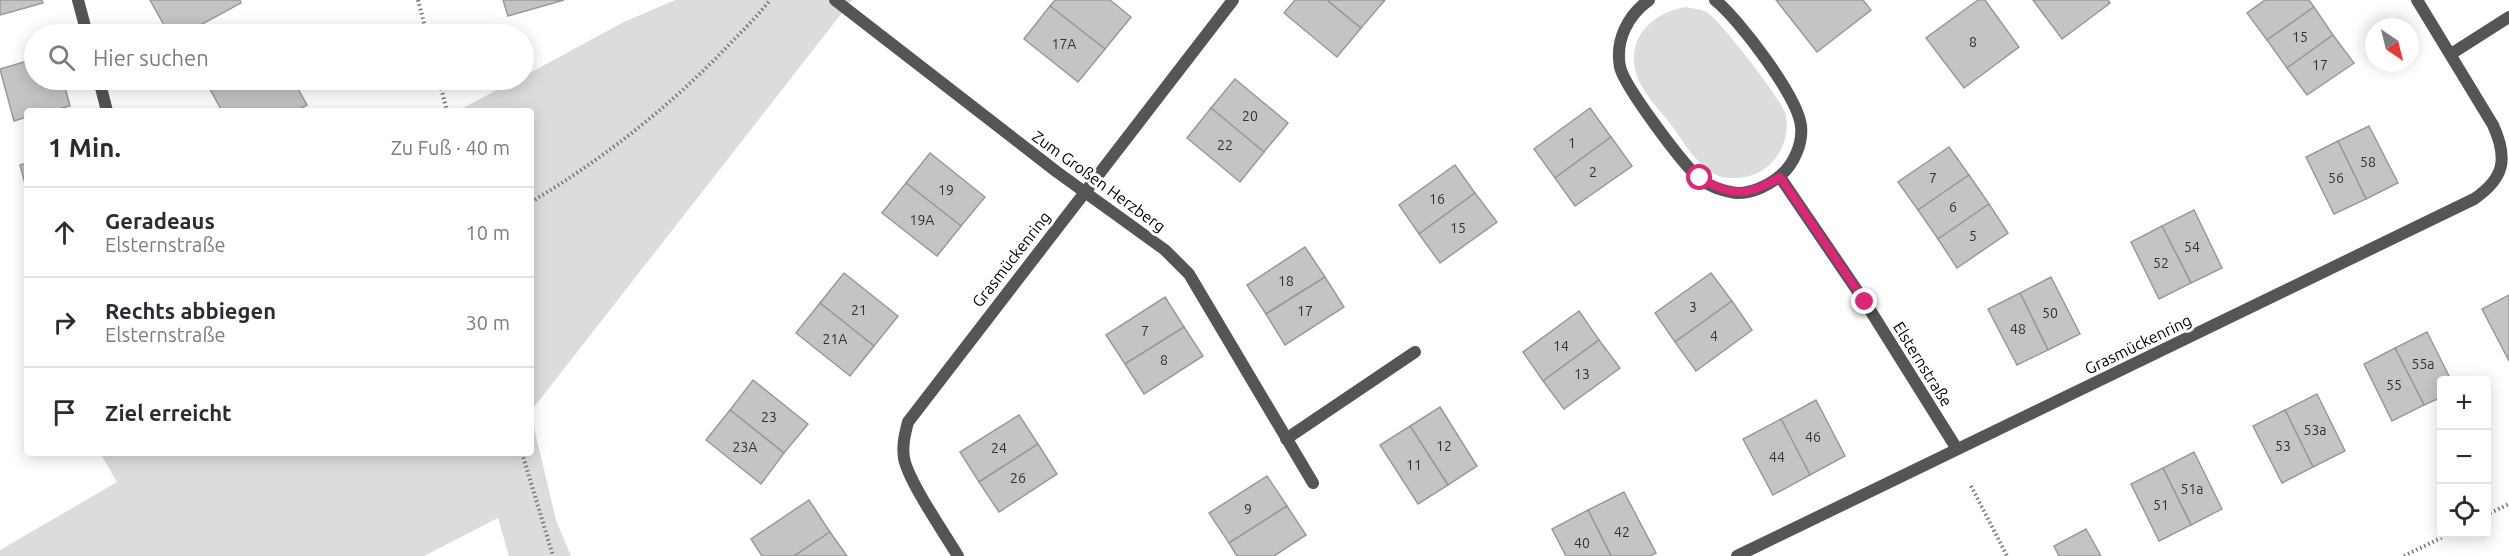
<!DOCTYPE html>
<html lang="de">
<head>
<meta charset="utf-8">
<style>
	:root { --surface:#fff; --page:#f2f2f3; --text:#2b2b33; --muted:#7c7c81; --line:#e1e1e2 }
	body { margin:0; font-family:Ubuntu,sans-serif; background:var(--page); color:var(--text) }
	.controls { position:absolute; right:18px; bottom:18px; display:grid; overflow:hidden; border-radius:6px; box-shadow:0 3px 15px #0003 }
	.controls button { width:54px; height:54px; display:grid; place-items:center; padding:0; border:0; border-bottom:2px solid var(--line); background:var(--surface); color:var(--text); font:30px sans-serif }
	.compass { position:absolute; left:2365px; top:18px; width:54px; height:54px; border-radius:50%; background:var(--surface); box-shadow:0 3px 15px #0003; rotate:145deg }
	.stop { position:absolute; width:18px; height:18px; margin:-14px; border:4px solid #db2777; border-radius:50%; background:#fff }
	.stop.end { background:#db2777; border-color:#fff; box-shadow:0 2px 6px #0008 }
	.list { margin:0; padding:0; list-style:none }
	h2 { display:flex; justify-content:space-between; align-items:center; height:78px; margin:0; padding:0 24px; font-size:26px }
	h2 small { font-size:20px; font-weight:400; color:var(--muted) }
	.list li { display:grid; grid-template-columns:39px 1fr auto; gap:18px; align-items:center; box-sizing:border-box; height:90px; padding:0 24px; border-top:2px solid var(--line) }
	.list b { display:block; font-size:22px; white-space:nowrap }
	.list p { margin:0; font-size:20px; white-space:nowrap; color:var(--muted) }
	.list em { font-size:20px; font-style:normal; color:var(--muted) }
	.icon { flex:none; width:33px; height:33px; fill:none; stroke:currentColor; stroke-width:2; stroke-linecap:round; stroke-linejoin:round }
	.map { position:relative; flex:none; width:2509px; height:556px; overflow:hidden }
	.search { position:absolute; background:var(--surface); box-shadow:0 3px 15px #0003; left:24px; top:24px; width:510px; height:66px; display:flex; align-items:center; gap:15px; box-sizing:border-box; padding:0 21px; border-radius:33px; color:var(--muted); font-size:22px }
	.panel { position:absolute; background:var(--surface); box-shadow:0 3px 15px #0003; left:24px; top:108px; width:510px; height:348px; border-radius:6px }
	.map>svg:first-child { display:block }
	.green { fill:#dcdcdc }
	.building { fill:#c4c4c4; stroke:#999; stroke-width:1.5 }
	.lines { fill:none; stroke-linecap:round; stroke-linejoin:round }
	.path { stroke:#777; stroke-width:4; stroke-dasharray:1.5 3; stroke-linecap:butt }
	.service { stroke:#555; stroke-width:12 }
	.minor { stroke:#555; stroke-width:12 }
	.route { stroke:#db2777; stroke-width:8 }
	.labels { text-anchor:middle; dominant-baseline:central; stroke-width:6; stroke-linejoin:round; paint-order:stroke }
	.number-label { font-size:14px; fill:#313131 }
	.street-label { font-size:16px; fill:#000; stroke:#fff }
</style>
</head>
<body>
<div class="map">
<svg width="2509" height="556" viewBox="0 0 2509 556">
	<rect width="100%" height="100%" fill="#fff"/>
	<g class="green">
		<polygon points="675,0 852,0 531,411 531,111 457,111 516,80 524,80 524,76 624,22"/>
		<path d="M1686 7C1693 9 1703 9 1708 13 1721 22 1783 101 1786 115 1791 143 1774 171 1746 177 1733 179 1722 179 1711 172 1694 161 1683 141 1672 126 1660 110 1639 90 1635 69 1628 34 1656 12 1686 7Z"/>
		<polygon points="531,415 556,520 571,556 509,556 498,518 424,556 0,556 0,550 117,482 100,453 531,453"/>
	</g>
	<g class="building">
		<polygon points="0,0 42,0 43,3 0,15"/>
		<polygon points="150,0 240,0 241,3 184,34 169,34"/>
		<polygon points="503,0 564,0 508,16"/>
		<polygon points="1055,0 1110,0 1131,17 1105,49 1050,6"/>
		<polygon points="1295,0 1327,0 1361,28 1337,57 1284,13"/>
		<polygon points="1327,0 1385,0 1361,28"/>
		<polygon points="1776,0 1863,0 1871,10 1817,52"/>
		<polygon points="1978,0 1985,0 2019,47 1964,88 1926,38"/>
		<polygon points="2033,0 2108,0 2110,3 2062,39"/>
		<polygon points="2265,0 2309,0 2314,7 2267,40 2247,13"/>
		<polygon points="1050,6 1105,49 1078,82 1024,39"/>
		<polygon points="2314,7 2333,35 2287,68 2267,40"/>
		<polygon points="2333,35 2354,63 2307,95 2287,68"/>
		<polygon points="34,59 34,80 63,80 70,106 50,111 27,111 27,117 14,121 0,69"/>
		<polygon points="1235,79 1288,123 1264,152 1211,108"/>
		<polygon points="205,80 293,80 307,105 296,111 222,111"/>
		<polygon points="1211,108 1264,152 1240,182 1187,138"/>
		<polygon points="1590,108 1611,137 1555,178 1534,149"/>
		<polygon points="2369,126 2398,183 2366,199 2338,141"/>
		<polygon points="1611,137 1632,166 1575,206 1555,178"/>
		<polygon points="2338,141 2366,199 2334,214 2306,157"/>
		<polygon points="1949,147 1969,175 1918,210 1898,182"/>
		<polygon points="930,153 985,197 961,226 906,183"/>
		<polygon points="27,163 27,191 20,165"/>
		<polygon points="1455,165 1475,193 1419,234 1399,205"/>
		<polygon points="1969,175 1989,204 1938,239 1918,210"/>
		<polygon points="906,183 961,226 937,256 882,213"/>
		<polygon points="1475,193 1497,222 1440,263 1419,234"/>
		<polygon points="1989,204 2008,233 1957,268 1938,239"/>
		<polygon points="2194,210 2222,268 2191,283 2162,226"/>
		<polygon points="2162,226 2191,283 2159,299 2131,242"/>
		<polygon points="1305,247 1325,277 1266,314 1247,285"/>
		<polygon points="844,273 898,316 874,346 820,303"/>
		<polygon points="1711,273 1732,301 1675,342 1655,313"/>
		<polygon points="1325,277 1344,307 1285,345 1266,314"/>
		<polygon points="2051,277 2080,334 2048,350 2020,293"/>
		<polygon points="2020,293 2048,350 2017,365 1988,309"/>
		<polygon points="2509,295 2509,361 2482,309"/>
		<polygon points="1165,297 1184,327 1125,364 1106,335"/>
		<polygon points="1732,301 1752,330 1696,371 1675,342"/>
		<polygon points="820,303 874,346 850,376 796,333"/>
		<polygon points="1579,311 1599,340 1543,381 1523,352"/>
		<polygon points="1184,327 1203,356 1144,394 1125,364"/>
		<polygon points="2427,332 2451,380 2442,380 2442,397 2424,405 2395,348"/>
		<polygon points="1599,340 1620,368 1564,409 1543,381"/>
		<polygon points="2395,348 2424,405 2392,421 2364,364"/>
		<polygon points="753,380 808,424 784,453 730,410"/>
		<polygon points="2317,394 2345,451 2313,467 2285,410"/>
		<polygon points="1816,400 1845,456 1810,475 1781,419"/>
		<polygon points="1440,407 1477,466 1448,485 1410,426"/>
		<polygon points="730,410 784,453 761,484 706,440"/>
		<polygon points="2285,410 2313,467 2282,483 2253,426"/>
		<polygon points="1019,415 1038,444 979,482 960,452"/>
		<polygon points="1781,419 1810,475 1773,495 1743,439"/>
		<polygon points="1410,426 1448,485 1418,504 1380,445"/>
		<polygon points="1038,444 1057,474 999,512 979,482"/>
		<polygon points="2194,452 2222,509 2191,525 2163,468"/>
		<polygon points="2163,468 2191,525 2159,541 2131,484"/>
		<polygon points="1267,476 1287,506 1229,543 1209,513"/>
		<polygon points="1624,492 1656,553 1650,556 1611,556 1588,510"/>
		<polygon points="809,500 830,532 794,556 762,556 751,539"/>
		<polygon points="1287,506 1306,535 1274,556 1237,556 1229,543"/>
		<polygon points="1588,510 1611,556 1566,556 1552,529"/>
		<polygon points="2086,529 2101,556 2059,556 2054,546"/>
		<polygon points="830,532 847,556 794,556"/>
	</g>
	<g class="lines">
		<g class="path">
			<polyline points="418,0 427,34"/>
			<polyline points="439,80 447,111"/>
			<path d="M531 202C603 159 668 108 726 48 741 32 757 17 770 0"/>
			<polyline points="522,453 553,556"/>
			<polyline points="1971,486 2007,556"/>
			<polyline points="2486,515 2509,504"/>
			<polyline points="2404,556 2449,534"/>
		</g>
		<polyline class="service" points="2451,54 2509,17"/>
		<g class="minor">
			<polyline points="78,0 87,34"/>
			<polyline points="835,0 1057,172 1165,250 1189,274 1313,483"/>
			<path d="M1649 0C1628 15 1615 40 1620 67 1624 86 1682 163 1698 177 1708 186 1723 191 1736 193 1751 194 1770 185 1781 175 1794 164 1803 143 1801 126 1798 97 1739 19 1715 0"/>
			<polyline points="99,80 107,111"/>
			<polyline points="1780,177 1865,302 1957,449"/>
			<polyline points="1286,439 1415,352"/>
			<path d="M958 556C945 534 908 481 904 458 902 445 905 434 908 422L1233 0"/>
			<path d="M1737 556 2474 199C2505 178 2508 158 2493 125L2417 0"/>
		</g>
	</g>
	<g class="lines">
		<path class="route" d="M1700 178C1732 197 1748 196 1780 177L1865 302"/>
	</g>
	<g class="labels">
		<g class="number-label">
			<text x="2300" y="37">15</text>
			<text x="1973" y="42">8</text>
			<text x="1064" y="44">17A</text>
			<text x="2320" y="65">17</text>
			<text x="1250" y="116">20</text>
			<text x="1572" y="143">1</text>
			<text x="1225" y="145">22</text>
			<text x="2368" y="162">58</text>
			<text x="1593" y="172">2</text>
			<text x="1933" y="178">7</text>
			<text x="2336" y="178">56</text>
			<text x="946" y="190">19</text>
			<text x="1437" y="199">16</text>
			<text x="1953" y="207">6</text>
			<text x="922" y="220">19A</text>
			<text x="1458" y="228">15</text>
			<text x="1973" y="236">5</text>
			<text x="2192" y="247">54</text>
			<text x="2161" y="263">52</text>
			<text x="1286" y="281">18</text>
			<text x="1693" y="307">3</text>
			<text x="859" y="310">21</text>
			<text x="1305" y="311">17</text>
			<text x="2050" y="313">50</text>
			<text x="2018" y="329">48</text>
			<text x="1145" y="331">7</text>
			<text x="1714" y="336">4</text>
			<text x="835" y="339">21A</text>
			<text x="1561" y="346">14</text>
			<text x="1164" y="360">8</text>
			<text x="2423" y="364">55a</text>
			<text x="1582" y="374">13</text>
			<text x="2394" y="385">55</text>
			<text x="769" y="417">23</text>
			<text x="2315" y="430">53a</text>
			<text x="1813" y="437">46</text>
			<text x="1444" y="446">12</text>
			<text x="2283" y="446">53</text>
			<text x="745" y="447">23A</text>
			<text x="999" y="448">24</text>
			<text x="1777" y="457">44</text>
			<text x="1414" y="465">11</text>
			<text x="1018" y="478">26</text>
			<text x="2192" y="489">51a</text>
			<text x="2161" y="505">51</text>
			<text x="1248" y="509">9</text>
			<text x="1622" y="532">42</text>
			<text x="1582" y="543">40</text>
		</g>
		<g class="street-label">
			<text transform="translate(1099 181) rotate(36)">Zum Großen Herzberg</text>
			<text transform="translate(1011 259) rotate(-52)">Grasmückenring</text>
			<text transform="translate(2138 344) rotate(-26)">Grasmückenring</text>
			<text transform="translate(1923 364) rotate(58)">Elsternstraße</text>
		</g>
	</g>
</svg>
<div class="controls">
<button>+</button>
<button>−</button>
<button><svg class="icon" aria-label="locate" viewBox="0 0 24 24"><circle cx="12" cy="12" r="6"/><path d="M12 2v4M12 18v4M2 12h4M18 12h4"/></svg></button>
</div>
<svg class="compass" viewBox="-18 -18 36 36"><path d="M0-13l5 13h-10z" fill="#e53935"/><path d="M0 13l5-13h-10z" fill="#7c7c81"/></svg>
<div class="stop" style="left:1700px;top:178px"></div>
<div class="stop end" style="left:1865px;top:302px"></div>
<div class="search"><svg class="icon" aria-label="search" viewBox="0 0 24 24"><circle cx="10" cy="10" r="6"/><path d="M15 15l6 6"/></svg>Hier suchen</div>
<section class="panel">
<h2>1 Min.<small>Zu Fuß · 40 m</small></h2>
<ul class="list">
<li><svg class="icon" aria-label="ahead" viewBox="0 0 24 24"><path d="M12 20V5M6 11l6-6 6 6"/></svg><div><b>Geradeaus</b><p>Elsternstraße</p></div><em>10 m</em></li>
<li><svg class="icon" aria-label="right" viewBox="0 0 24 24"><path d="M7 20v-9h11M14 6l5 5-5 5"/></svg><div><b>Rechts abbiegen</b><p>Elsternstraße</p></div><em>30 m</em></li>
<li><svg class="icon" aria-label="arrive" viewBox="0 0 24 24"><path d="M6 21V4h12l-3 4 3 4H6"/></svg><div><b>Ziel erreicht</b></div></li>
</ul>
</section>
</div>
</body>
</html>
